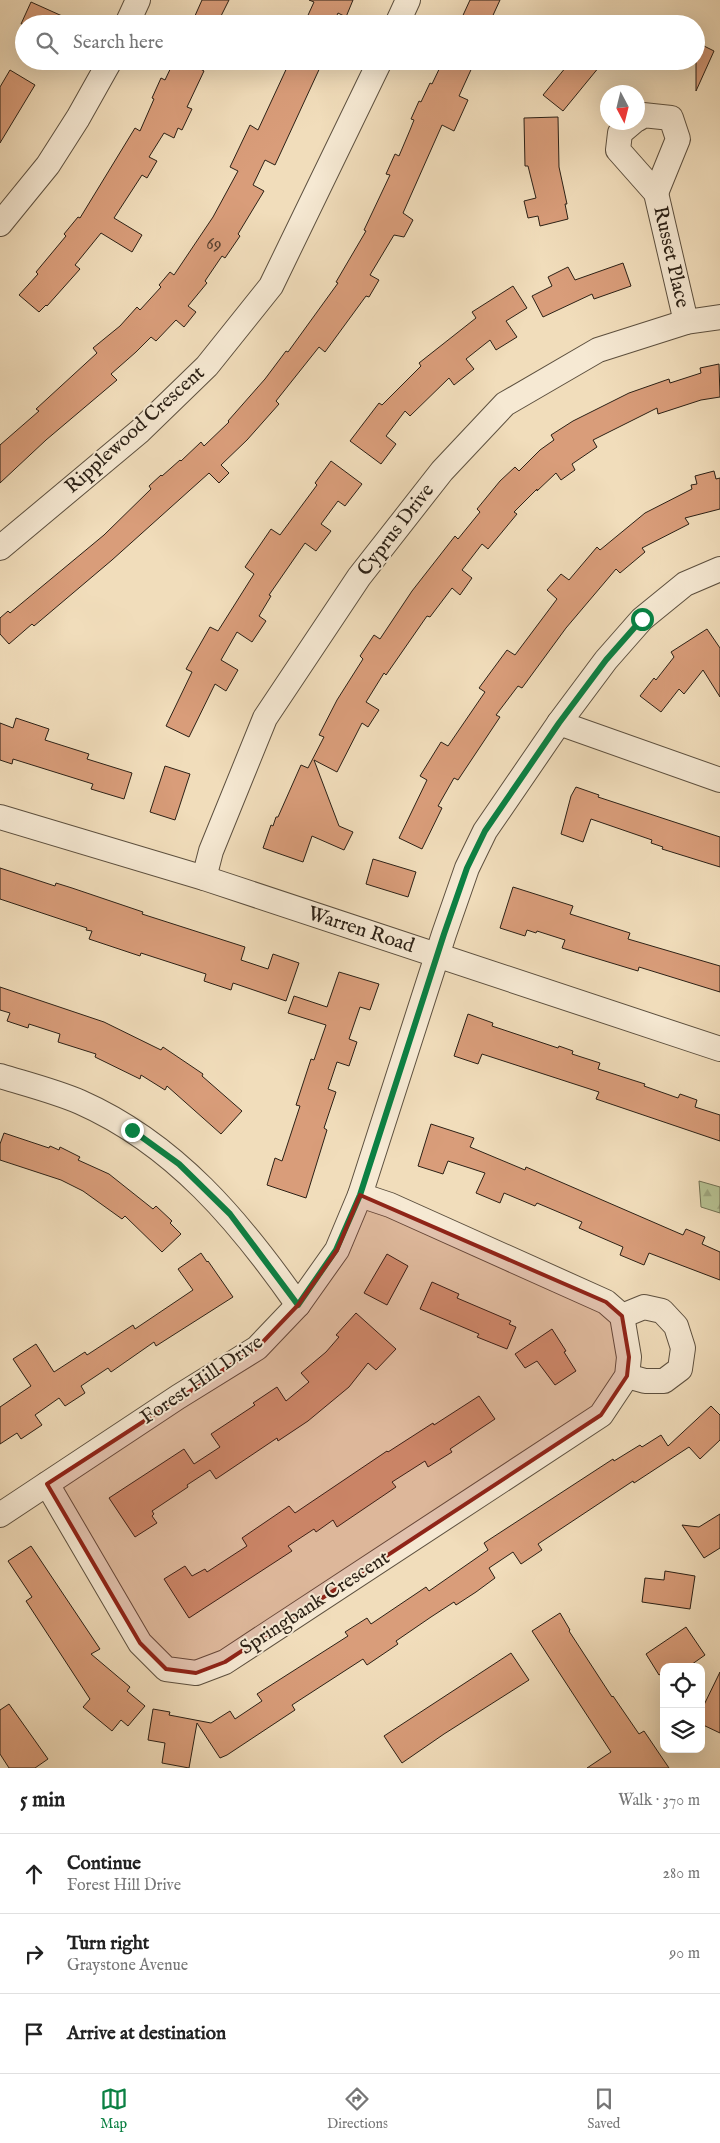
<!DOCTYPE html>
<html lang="en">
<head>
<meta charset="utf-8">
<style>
	:root { --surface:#fff; --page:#f6f6f6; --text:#222; --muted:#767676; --line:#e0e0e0; --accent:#0b8043 }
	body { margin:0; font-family:"IM FELL English",serif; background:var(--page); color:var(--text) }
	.controls { position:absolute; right:15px; bottom:15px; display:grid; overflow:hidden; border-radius:10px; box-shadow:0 5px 20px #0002 }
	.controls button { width:45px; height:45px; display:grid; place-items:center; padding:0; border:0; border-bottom:1px solid var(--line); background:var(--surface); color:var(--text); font:25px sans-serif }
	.compass { position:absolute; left:600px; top:85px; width:45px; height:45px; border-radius:50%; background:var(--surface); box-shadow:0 5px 20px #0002; rotate:173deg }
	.stop { position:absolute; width:15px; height:15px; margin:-11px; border:4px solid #0b8043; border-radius:50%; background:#fff }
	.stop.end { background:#0b8043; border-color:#fff; box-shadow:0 1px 5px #0008 }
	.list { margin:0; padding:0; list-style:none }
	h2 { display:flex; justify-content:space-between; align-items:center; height:65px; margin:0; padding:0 20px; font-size:21px }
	h2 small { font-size:16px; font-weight:400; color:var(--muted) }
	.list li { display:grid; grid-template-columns:32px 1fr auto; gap:15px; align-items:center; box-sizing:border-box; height:80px; padding:0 20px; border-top:1px solid var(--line) }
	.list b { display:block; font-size:19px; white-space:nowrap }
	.list p { margin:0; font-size:16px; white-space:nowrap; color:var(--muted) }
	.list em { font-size:16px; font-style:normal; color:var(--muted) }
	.icon { flex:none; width:28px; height:28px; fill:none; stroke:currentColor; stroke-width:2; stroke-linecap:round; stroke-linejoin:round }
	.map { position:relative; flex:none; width:720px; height:1768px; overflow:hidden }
	.search { position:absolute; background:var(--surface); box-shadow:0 5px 20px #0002; left:15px; right:15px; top:15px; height:55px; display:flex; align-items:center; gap:12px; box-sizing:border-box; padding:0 18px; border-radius:28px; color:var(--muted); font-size:19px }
	.sheet { height:305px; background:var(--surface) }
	nav { display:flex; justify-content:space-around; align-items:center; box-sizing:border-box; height:70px; border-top:1px solid var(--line); background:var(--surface); font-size:14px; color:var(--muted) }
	nav a { display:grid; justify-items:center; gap:2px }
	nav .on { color:var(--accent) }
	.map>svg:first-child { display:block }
	.forest { fill:url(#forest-firs); stroke:#727254 }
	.building { fill:#d99d7a; stroke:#2c2116 }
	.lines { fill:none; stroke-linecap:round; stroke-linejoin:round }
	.minor-casing { stroke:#5d503f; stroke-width:26 }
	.minor { stroke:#f6e9d3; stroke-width:24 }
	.route { stroke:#0b8043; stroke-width:6 }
	.marked { fill:#8f2418; fill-opacity:0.2; stroke:#8f2418; stroke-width:4; stroke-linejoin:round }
	.labels { text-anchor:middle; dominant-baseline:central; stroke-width:4; stroke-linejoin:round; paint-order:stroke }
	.number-label { font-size:18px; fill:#57402f }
	.street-label { font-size:20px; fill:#2c2116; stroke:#f6e9d3 }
</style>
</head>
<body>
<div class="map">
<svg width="720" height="1768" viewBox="0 0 720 1768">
	<defs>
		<pattern id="forest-firs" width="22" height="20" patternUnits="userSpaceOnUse" patternTransform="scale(1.25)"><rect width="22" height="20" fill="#b7c293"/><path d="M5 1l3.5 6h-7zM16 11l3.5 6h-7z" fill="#9ea67e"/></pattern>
	</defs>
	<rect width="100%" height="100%" fill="#f1ddbb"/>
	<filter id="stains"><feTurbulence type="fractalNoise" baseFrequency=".004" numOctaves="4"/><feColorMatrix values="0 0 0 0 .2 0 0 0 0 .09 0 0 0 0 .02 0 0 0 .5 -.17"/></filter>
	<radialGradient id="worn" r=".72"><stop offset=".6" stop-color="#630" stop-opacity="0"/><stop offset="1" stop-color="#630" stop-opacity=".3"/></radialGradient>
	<polygon class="forest" points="699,1181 720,1187 720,1213 701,1207"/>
	<g class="building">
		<polygon points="202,0 229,0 217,24 205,24 194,18"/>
		<polygon points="309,0 353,0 346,17 338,13 333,24 304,24 314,2"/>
		<polygon points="470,0 500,0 489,24 459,24"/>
		<polygon points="31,2 80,24 21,24"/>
		<polygon points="696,42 714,51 696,91"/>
		<polygon points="174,61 200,61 197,67 204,71 187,107 192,109 182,130 178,128 174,138 164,133 149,157 157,161 147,178 142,175 114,218 142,235 132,252 101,233 75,265 80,269 47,306 46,305 39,312 19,295 38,274 36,272 66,236 64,234 78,217 80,218 135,128 140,131 154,99 152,98 161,78 165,80"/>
		<polygon points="290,61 323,61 275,165 265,160 253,185 264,191 238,234 240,236 225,258 222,256 205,281 207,283 188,306 196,312 184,327 176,320 156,341 151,337 136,352 111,374 117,380 46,440 0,483 0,445 39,411 36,409 97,353 93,348 120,326 137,307 140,310 161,287 159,285 170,272 174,275 213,217 238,171 230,167 250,125 258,130"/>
		<polygon points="443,61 475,61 459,96 468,100 454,131 442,125 403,213 413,220 404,237 394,235 370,275 379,280 369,297 366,296 325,352 319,347 276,401 279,404 247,440 221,465 229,473 219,483 209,473 112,560 34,626 32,624 9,644 0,634 0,618 8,611 10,613 104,535 151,489 149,486 161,475 162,476 180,460 181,461 201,442 204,446 229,422 228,421 265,379 286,351 288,352 338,283 336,282 366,231 364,230 390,175 386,174 395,154 399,156 410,130 414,120 411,119 419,101 421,102 430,83 432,84"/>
		<polygon points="571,61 604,61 563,111 543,95"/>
		<polygon points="10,70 35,85 0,143 0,87"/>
		<polygon points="558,117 559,167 567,204 565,204 568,219 540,226 538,216 528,218 524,201 536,198 528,166 525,166 524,118"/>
		<polygon points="623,263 631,286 594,299 592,294 543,317 532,296 552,286 548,277 568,267 575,280"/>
		<polygon points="513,286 527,308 506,321 517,337 496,350 490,340 466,359 474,369 454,385 449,378 410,416 405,411 386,436 396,444 381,464 350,441 379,403 382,405 421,366 419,363 476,318 472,312"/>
		<polygon points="719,364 720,397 701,400 658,414 657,408 593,440 597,447 572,464 575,470 561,480 556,473 537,491 537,489 514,512 517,514 488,549 482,544 462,570 472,578 460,595 452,588 430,617 427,616 386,675 384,673 366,702 379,710 368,727 362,723 337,772 314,760 339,826 353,832 344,850 312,836 303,862 263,848 271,825 273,826 276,817 278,817 301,765 308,768 324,737 319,735 337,700 363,659 360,656 374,635 380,639 412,591 455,536 458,539 480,512 477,509 500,481 515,467 519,471 540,450 554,440 551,435 573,421 629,393 669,379 670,383 701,373 700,368"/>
		<polygon points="331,461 362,484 345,506 338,501 321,524 331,531 316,551 305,543 269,595 271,596 259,616 266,621 252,642 237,632 221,660 238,670 226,691 215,684 189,737 166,726 192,672 186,669 210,627 218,631 254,574 245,567 271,529 280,535 317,485 315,483"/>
		<polygon points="714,471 716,479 720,478 720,509 685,518 689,524 642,548 645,552 620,573 616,569 566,628 522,688 518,686 496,715 500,717 458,780 454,778 438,806 442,808 422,849 399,838 427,780 420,776 441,742 448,746 485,692 479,688 507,650 515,655 557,599 547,590 561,574 569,580 597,547 600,550 645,513 692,489 691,485 697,484 695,476"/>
		<polygon points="707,629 720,648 720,697 703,670 684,694 679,689 661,712 640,696 654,678 656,680 674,657 671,652"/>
		<polygon points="16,718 49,729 45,740 89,754 87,759 132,773 124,799 91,789 93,784 13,759 12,764 0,760 0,723 13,728"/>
		<polygon points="165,766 190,774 175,820 150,812"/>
		<polygon points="576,787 599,795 598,797 720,837 720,867 662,849 663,847 651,843 652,840 591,819 583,842 561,834 571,796"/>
		<polygon points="373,859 416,872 408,897 366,884"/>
		<polygon points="0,868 55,886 56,883 72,888 143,912 142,914 245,947 241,960 268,969 273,954 299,963 286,1001 233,983 231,990 204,981 206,974 141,953 140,956 89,939 92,931 86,930 87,928 0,899"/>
		<polygon points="513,887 573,906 570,914 630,933 628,939 720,966 720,992 639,967 638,971 562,948 565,940 537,931 536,933 527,930 525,936 500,928"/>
		<polygon points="339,972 379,984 370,1010 360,1007 349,1039 357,1042 349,1066 337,1062 328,1089 336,1092 324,1128 327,1130 306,1198 267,1185 275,1158 282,1161 300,1106 296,1105 311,1059 314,1060 326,1025 288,1013 294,996 327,1007"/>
		<polygon points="0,987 104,1022 161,1050 163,1047 203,1074 202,1076 242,1111 221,1134 167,1086 165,1090 141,1075 140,1079 95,1057 96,1054 58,1042 60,1034 29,1024 28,1028 7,1021 10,1013 0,1010"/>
		<polygon points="468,1014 493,1023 492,1026 558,1048 559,1046 573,1051 572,1054 600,1063 598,1069 645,1084 644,1086 678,1098 680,1094 697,1100 695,1107 720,1115 720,1141 596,1099 599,1092 482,1054 478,1064 454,1056"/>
		<polygon points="431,1124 474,1138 470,1147 525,1170 526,1167 676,1232 683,1235 686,1229 705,1237 702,1244 720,1252 720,1280 649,1253 644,1265 620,1255 623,1247 579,1228 582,1222 537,1203 535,1206 504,1193 500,1203 476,1193 485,1173 448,1161 443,1174 418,1166"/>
		<polygon points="4,1133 49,1148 50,1146 59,1150 60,1147 80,1157 78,1160 109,1174 153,1209 156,1206 172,1221 170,1223 181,1234 162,1252 125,1216 122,1219 83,1191 61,1180 0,1160 0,1144"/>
		<polygon points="201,1253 207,1262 208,1261 233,1297 156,1346 154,1342 111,1372 108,1368 81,1386 85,1393 65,1406 59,1398 35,1415 42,1425 21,1439 17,1433 0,1444 0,1407 31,1386 13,1359 36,1344 54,1372 85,1352 87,1355 133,1325 135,1329 193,1290 178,1269"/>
		<polygon points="387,1254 408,1266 387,1305 364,1293"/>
		<polygon points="432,1282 459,1294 457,1298 511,1321 509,1324 516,1327 507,1349 477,1337 479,1334 420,1309"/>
		<polygon points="356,1313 396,1349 376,1370 368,1363 349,1387 308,1421 278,1441 277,1438 216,1479 210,1470 187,1485 188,1487 152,1511 154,1514 152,1516 157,1523 135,1537 109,1498 184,1449 194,1464 220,1447 211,1434 255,1405 253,1403 277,1387 286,1401 309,1382 301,1373 326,1352 339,1337 336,1335"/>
		<polygon points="552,1329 566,1351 564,1352 576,1371 555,1385 537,1361 525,1368 515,1354"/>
		<polygon points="479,1396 495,1419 450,1449 452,1452 428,1467 425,1461 392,1482 396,1487 337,1527 333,1520 316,1532 314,1529 288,1546 292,1551 189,1618 164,1579 185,1566 192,1576 205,1569 207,1572 247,1546 242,1538 289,1506 295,1513 387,1451 388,1452 433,1423 434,1425"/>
		<polygon points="711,1406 720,1415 720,1440 700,1459 689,1447 634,1483 633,1481 538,1544 542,1550 521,1564 513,1552 489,1568 495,1578 476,1592 456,1605 454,1602 431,1617 396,1641 398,1644 367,1665 363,1659 292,1705 295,1710 227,1755 220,1758 197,1723 189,1768 162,1763 165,1743 148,1740 153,1709 170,1712 169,1715 211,1723 230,1711 235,1719 262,1701 257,1694 348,1636 345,1632 367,1618 371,1624 426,1587 429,1591 488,1550 484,1543 613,1459 614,1461 640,1445 642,1447 661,1435 668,1446"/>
		<polygon points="720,1514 720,1548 704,1558 682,1525 699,1527"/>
		<polygon points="31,1546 100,1649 91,1654 130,1687 127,1691 145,1706 128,1726 121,1720 112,1731 83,1707 90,1699 26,1601 32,1597 8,1561"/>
		<polygon points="665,1571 695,1576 690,1609 642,1602 645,1578 664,1580"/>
		<polygon points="560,1613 570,1630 569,1631 612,1697 613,1696 639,1734 644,1731 669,1768 587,1768 611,1752 532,1631"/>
		<polygon points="686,1627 705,1655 688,1667 664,1667 664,1672 659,1675 646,1654"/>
		<polygon points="511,1653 529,1680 444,1734 402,1763 384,1736"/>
		<polygon points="720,1672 720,1733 701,1724 701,1711"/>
		<polygon points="9,1704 48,1759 35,1768 9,1768 0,1754 0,1710"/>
	</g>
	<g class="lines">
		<defs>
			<g id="minor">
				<polyline points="127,24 138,0"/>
				<polyline points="397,24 408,0"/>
				<polyline points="638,119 643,115 671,118 678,139 656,193"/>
				<polyline points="633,122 620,133 618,150 656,193 686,322"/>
				<polyline points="0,224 48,165 78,118 110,61"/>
				<polyline points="0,548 140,431 207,366 271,286 380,61"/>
				<polyline points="559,723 720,780"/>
				<polyline points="0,817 204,878 720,1049"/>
				<polyline points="204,878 211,851 265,718 359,577 442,471 505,404 598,350 686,322 720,317"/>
				<path d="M0 1076C26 1084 54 1091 80 1102 175 1144 240 1222 298 1305"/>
				<polyline points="622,1316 644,1307 662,1311 676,1326 683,1348 680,1369 664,1381 645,1381 627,1376"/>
				<polyline points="47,1484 140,1643 166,1669 196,1673 225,1662 601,1415 627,1376 629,1357 622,1316 606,1302 390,1205 360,1195"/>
				<polyline points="0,1515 178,1397 257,1348 298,1305 337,1250 360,1195 444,934 467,868 485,831 559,723 606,660 642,619 685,584 720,569"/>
			</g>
		</defs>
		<use href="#minor" class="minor-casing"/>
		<use href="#minor" class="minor"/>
	</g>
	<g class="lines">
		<polyline class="route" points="132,1130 179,1164 230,1214 298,1305 336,1250 360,1195 444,934 467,868 485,831 559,723 606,660 642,619"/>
	</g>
	<path class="marked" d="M360 1195 606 1302 622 1316 629 1357 627 1376 601 1415 225 1662 196 1673 166 1669 140 1643 47 1484 257 1348 298 1305 337 1250Z"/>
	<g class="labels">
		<g class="number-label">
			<text x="214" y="244">69</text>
		</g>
		<g class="street-label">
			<text transform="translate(671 257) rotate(77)">Russet Place</text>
			<text transform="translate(135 430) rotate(-42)">Ripplewood Crescent</text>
			<text transform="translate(396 530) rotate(-52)">Cyprus Drive</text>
			<text transform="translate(361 930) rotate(18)">Warren Road</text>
			<text transform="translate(202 1380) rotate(-34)">Forest Hill Drive</text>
			<text transform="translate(315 1603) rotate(-33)">Springbank Crescent</text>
		</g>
	</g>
	<rect width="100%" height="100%" filter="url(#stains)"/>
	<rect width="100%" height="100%" fill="url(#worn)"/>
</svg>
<div class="controls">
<button><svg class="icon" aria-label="locate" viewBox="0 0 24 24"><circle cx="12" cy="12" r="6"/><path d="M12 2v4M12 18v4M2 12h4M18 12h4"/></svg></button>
<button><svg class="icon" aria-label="layers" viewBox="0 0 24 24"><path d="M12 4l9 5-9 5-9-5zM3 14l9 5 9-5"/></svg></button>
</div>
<svg class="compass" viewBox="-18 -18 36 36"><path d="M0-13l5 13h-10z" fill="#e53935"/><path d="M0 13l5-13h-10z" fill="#767676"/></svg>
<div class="stop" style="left:642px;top:619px"></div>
<div class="stop end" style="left:132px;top:1130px"></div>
<div class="search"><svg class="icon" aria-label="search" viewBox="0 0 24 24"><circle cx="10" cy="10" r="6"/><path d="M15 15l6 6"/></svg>Search here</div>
</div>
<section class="sheet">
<h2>5 min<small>Walk · 370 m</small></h2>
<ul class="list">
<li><svg class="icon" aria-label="ahead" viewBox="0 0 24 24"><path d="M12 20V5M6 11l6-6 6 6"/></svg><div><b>Continue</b><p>Forest Hill Drive</p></div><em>280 m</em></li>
<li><svg class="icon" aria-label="right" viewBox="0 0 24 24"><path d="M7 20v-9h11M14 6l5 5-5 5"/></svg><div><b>Turn right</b><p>Graystone Avenue</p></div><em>90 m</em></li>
<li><svg class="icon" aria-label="arrive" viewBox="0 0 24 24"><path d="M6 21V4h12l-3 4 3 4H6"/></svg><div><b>Arrive at destination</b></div></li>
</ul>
</section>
<nav>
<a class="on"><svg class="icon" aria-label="map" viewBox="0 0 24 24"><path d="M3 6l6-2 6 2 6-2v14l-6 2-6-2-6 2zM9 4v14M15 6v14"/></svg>Map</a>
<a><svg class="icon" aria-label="directions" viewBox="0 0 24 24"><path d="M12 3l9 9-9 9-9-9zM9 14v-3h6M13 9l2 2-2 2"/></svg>Directions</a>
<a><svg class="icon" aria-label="saved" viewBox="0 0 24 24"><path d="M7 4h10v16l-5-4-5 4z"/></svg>Saved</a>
</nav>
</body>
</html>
